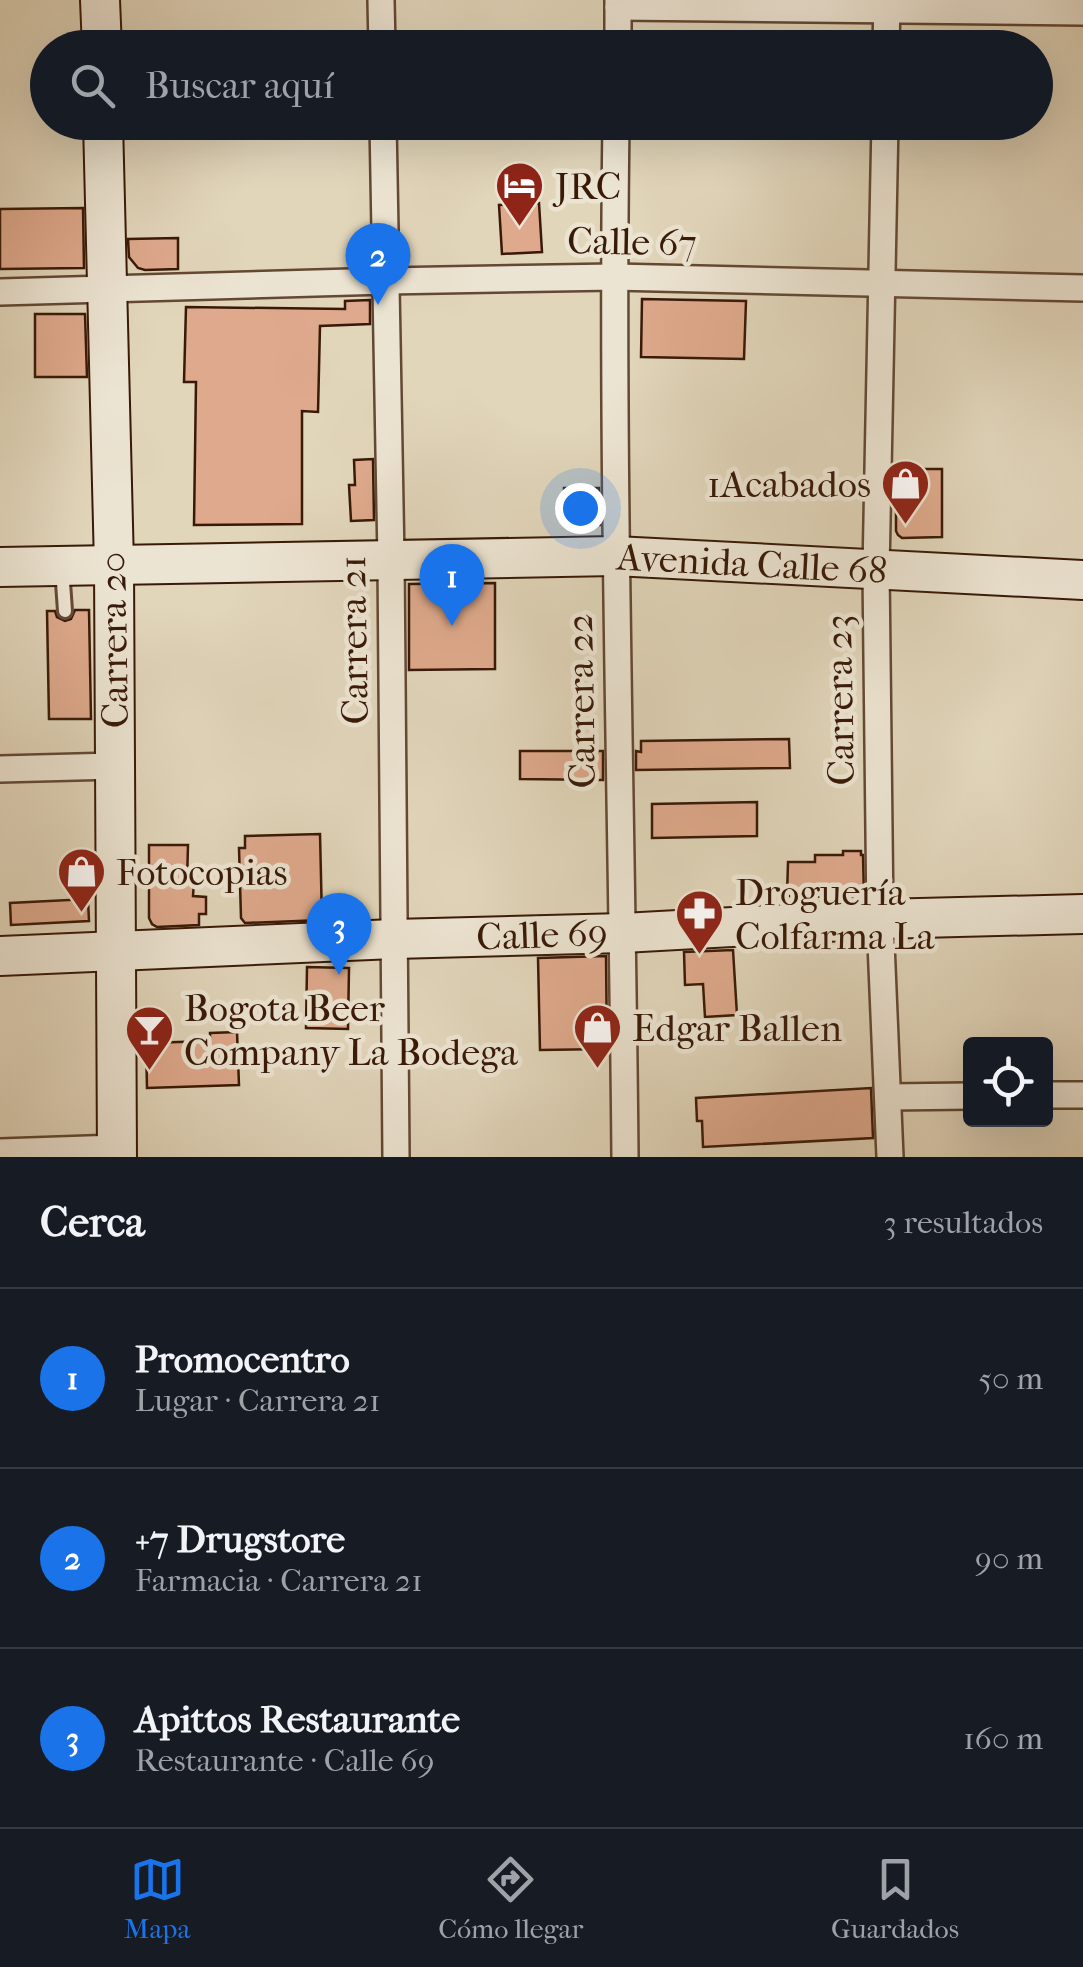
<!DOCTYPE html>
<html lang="es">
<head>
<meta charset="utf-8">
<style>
	:root { --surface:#171b24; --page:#20242c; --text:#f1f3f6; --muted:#9ea1a6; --line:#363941; --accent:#1a73e8 }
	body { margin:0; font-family:"IM FELL French Canon",serif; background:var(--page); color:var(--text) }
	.controls { position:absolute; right:30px; bottom:30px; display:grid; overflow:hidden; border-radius:10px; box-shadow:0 10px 40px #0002 }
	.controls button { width:90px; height:90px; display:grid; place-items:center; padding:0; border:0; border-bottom:2px solid var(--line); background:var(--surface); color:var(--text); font:50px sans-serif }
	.you { position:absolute; left:580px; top:508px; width:35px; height:35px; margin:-25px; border:8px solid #fff; border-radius:50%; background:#1a73e8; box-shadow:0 0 0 15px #1a73e833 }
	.badge { display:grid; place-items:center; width:65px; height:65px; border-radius:50%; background:var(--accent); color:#fff; font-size:32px; font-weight:700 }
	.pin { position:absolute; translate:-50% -82px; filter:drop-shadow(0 2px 5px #0008) }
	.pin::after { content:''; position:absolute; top:52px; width:35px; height:30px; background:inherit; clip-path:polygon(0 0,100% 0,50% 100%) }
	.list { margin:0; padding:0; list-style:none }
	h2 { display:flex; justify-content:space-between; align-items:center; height:130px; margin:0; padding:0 40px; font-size:42px }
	h2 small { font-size:32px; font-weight:400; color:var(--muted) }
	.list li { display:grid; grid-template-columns:65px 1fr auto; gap:30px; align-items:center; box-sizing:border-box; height:180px; padding:0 40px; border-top:2px solid var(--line) }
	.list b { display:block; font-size:38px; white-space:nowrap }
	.list p { margin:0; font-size:32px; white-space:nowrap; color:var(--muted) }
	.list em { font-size:32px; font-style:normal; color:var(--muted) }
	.icon { flex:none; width:55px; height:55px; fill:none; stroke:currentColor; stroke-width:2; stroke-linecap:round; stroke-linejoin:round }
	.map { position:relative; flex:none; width:1083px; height:1157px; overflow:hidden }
	.search { position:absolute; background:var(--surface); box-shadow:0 10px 40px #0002; left:30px; right:30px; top:30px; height:110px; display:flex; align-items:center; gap:25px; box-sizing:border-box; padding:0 35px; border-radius:55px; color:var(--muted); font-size:38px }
	.sheet { height:670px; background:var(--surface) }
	nav { display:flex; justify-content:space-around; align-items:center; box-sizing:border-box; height:140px; border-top:2px solid var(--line); background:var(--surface); font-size:28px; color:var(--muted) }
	nav a { display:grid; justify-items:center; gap:5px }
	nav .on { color:var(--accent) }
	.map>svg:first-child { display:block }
	.building { fill:#dea98c; stroke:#391907; stroke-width:2.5 }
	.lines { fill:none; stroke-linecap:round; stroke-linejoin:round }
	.lane-casing { stroke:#634834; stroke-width:18 }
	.street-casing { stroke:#634834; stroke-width:30 }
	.secondary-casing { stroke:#391907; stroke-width:42 }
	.lane { stroke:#ece4d2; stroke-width:12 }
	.street { stroke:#ece4d2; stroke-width:25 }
	.secondary { stroke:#ece4d2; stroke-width:38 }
	.labels { text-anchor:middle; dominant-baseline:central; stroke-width:9; stroke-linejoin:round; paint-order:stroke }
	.poi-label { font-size:38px; fill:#391907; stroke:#ece4d2; text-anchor:start }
	.street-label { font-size:38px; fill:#391907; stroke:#ece4d2 }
</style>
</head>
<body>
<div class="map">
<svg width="1083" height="1157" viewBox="0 0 1083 1157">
	<rect width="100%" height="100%" fill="#e1d5ba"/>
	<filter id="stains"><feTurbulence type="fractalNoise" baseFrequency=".002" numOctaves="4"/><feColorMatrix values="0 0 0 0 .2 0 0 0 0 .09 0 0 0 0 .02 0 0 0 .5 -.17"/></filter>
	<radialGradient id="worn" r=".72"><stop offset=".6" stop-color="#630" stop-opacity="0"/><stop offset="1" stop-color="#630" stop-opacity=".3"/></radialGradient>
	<g class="building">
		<polygon points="539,203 542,252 502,254 499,205"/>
		<polygon points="83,208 84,268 0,269 0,209"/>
		<polygon points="178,238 178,269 145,270 138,268 129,257 128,239"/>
		<polygon points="642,299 746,301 744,359 641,357"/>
		<polygon points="370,300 370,324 320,326 318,412 302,411 302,524 194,525 196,382 184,382 186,307 345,309 345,301"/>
		<polygon points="35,314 85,314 87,377 35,377"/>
		<polygon points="373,459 374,520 351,521 349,485 355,485 354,460"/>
		<polygon points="896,469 942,469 942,537 902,538 898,535 896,531"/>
		<polygon points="564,488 599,488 600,525 564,525"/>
		<polygon points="495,583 495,669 409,670 409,584"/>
		<polygon points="75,610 89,610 91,719 49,719 47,611 55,611 57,617 65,621 71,619"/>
		<polygon points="789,739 790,768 636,770 636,751 641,752 641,741"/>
		<polygon points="520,751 603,751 603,780 520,779"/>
		<polygon points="757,802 757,836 652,838 652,804"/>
		<polygon points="320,834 322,920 245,923 241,918 239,848 245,848 245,836"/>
		<polygon points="149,845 188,845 187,882 194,882 193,896 206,897 206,914 199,914 199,925 157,927 152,924 149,918"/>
		<polygon points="843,851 861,851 861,855 863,855 864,897 836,899 836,897 787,896 788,862 815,862 815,855 843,855"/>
		<polygon points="88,899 89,921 11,925 10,903"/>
		<polygon points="733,950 737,1015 705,1017 703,984 685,985 684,952"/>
		<polygon points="606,956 607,1049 540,1050 538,958"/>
		<polygon points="307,967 349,968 348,1029 306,1028"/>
		<polygon points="237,1032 239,1085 147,1088 146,1043 210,1041 210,1033"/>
		<polygon points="871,1088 873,1138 703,1147 702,1121 697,1121 696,1098"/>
	</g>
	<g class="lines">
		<defs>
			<polyline id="lane" points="62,568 65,611"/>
			<g id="street">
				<polyline points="381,0 382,48"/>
				<polyline points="618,7 1083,12"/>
				<polyline points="618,48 618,0"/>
				<polyline points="886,48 887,0"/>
				<polyline points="383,122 391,560 396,1157"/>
				<path d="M616 122C611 467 622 812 625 1157"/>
				<polyline points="885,122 876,570 880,919 890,1157"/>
				<polyline points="0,292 386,281 614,277 1083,288"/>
				<polyline points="0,769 115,766"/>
				<polyline points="1046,1095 1083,1095"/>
				<polyline points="889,1097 970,1096"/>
				<polyline points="0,1152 117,1148"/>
			</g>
			<g id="secondary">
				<polyline points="100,0 102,48"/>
				<polyline points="103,122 114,565 117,1157"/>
				<polyline points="0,567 615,556 1083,580"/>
				<polyline points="0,956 394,939 623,933 880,919 1083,914"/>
			</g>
		</defs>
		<use href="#lane" class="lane-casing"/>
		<use href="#street" class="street-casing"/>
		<use href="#secondary" class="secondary-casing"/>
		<use href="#lane" class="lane"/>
		<use href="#street" class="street"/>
		<use href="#secondary" class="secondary"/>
	</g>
	<defs>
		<symbol id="hotel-pin" viewBox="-11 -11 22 30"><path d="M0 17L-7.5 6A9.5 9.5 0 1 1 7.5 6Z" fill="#8f2418" stroke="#ece4d2"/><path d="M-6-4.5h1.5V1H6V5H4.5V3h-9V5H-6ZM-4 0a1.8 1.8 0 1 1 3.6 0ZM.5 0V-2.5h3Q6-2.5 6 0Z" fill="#fff"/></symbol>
		<symbol id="shop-pin" viewBox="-11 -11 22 30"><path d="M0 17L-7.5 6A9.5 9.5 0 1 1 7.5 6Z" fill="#8f2418" stroke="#ece4d2"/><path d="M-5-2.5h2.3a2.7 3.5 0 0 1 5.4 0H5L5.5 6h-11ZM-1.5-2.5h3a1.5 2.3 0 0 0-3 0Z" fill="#fff"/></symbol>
		<symbol id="pharmacy-pin" viewBox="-11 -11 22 30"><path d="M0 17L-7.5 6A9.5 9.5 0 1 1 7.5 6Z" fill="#8f2418" stroke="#ece4d2"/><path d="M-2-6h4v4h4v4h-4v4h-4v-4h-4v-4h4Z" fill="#fff"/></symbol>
		<symbol id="bar-pin" viewBox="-11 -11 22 30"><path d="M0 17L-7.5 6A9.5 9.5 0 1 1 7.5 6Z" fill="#8f2418" stroke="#ece4d2"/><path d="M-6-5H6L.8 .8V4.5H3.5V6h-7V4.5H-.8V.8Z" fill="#fff"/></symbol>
	</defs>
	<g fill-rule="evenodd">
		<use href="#hotel-pin" x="492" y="158" width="55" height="75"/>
		<use href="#shop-pin" x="878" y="456" width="55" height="75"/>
		<use href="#shop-pin" x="54" y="844" width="55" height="75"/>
		<use href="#pharmacy-pin" x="672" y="886" width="55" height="75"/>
		<use href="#shop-pin" x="570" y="1000" width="55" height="75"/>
		<use href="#bar-pin" x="122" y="1002" width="55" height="75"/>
	</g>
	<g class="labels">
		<g class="poi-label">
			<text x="555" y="186">JRC</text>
			<text x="871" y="484" text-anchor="end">1Acabados</text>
			<text x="116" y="872">Fotocopias</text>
			<text x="735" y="892">Droguería<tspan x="735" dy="44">Colfarma La</tspan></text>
			<text x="184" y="1008">Bogota Beer<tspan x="184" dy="44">Company La Bodega</tspan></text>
			<text x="632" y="1028">Edgar Ballen</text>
		</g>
		<g class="street-label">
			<text transform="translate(632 242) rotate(1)">Calle 67</text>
			<text transform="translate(752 564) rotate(3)">Avenida Calle 68</text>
			<text transform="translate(114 640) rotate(-91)">Carrera 20</text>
			<text transform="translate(354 640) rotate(-91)">Carrera 21</text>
			<text transform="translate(840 700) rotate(-91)">Carrera 23</text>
			<text transform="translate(581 701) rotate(-91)">Carrera 22</text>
			<text transform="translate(542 935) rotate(-2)">Calle 69</text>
		</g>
	</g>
	<rect width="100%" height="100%" filter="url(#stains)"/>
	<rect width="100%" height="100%" fill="url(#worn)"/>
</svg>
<div class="controls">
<button><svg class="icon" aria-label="locate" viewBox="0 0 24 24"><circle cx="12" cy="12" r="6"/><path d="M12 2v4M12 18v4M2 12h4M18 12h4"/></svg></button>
</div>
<div class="you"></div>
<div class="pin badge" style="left:452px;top:626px">1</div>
<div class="pin badge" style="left:378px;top:305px">2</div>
<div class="pin badge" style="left:339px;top:975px">3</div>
<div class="search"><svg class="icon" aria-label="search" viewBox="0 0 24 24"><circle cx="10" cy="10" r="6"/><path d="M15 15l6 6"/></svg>Buscar aquí</div>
</div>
<section class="sheet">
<h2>Cerca<small>3 resultados</small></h2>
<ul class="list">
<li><span class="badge">1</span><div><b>Promocentro</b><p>Lugar · Carrera 21</p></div><em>50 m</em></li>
<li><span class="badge">2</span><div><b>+7 Drugstore</b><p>Farmacia · Carrera 21</p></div><em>90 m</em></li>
<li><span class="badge">3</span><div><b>Apittos Restaurante</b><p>Restaurante · Calle 69</p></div><em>160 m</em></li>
</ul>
</section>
<nav>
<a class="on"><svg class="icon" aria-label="map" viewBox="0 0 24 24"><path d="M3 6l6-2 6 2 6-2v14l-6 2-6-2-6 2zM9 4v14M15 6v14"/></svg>Mapa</a>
<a><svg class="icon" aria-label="directions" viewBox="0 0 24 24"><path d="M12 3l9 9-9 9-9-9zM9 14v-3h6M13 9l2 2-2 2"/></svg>Cómo llegar</a>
<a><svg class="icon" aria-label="saved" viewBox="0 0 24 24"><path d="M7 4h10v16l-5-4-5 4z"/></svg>Guardados</a>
</nav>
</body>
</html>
